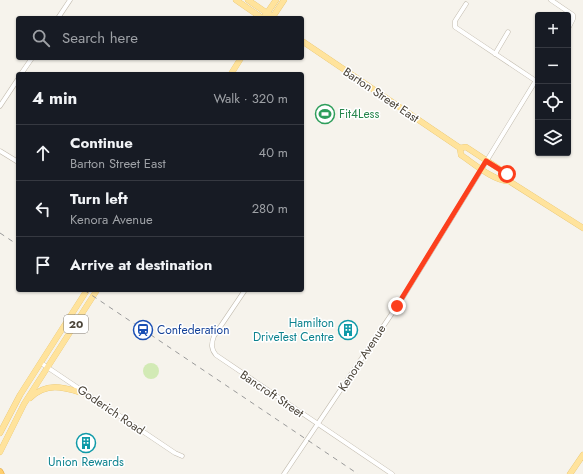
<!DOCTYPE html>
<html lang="en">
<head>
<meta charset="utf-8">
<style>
	:root { --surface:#171b24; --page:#20242c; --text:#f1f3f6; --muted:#9ea1a6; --line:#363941 }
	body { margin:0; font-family:Jost,sans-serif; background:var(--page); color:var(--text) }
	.controls { position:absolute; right:12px; top:12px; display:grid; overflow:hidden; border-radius:4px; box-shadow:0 1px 3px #0004 }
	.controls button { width:36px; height:36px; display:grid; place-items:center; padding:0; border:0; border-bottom:1px solid var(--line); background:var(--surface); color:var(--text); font:20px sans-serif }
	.stop { position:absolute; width:12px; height:12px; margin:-9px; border:3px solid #fc3f1d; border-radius:50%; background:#fff }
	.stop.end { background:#fc3f1d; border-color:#fff; box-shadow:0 1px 4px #0008 }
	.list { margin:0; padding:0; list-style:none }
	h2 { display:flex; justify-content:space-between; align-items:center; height:52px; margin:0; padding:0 16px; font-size:17px }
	h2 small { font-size:13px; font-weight:400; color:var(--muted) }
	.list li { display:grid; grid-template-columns:26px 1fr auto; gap:12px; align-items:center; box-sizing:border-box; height:56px; padding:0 16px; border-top:1px solid var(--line) }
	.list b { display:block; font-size:15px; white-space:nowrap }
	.list p { margin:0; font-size:13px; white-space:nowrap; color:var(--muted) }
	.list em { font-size:13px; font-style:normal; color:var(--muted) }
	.icon { flex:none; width:22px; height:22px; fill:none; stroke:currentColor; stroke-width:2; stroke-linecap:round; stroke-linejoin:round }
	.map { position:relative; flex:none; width:583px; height:474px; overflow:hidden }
	.search { position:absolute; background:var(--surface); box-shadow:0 1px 3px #0004; left:16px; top:16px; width:288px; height:44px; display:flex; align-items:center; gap:10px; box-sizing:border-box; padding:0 14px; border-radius:4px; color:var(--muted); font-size:15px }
	.panel { position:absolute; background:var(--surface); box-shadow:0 1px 3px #0004; left:16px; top:72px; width:288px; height:220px; border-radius:4px }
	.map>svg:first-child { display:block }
	.green { fill:#d2eab5 }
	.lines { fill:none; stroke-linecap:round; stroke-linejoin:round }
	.minor-casing { stroke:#c2bbae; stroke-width:5 }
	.major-casing { stroke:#e6c16a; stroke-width:6 }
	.highway-casing { stroke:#e0a43c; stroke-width:7 }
	.minor { stroke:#fff; stroke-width:4 }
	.major { stroke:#ffe39c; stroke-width:5.5 }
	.highway { stroke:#ffcf6e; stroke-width:6 }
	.rail { stroke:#9a9a9a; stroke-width:1; stroke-dasharray:5 5; stroke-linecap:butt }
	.route { stroke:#fc3f1d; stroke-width:5 }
	.labels { text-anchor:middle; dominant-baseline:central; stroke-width:3; stroke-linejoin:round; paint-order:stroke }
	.shield { fill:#fff; stroke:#817c74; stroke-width:1 }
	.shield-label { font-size:11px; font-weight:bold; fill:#4b4439 }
	.street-label { font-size:12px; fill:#4b4439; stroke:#fff }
	.leisure-label { font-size:12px; fill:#27864d; stroke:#fff; text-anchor:start }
	.culture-label { font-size:12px; fill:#0d838f; stroke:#fff; text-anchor:end }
	.transit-label { font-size:12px; fill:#164399; stroke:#fff; text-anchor:start }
</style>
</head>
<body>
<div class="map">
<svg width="583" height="474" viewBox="0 0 583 474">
	<rect width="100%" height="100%" fill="#f6f3ec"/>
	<circle class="green" cx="151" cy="371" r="8"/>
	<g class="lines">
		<defs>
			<g id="minor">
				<polyline points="551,0 573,15 573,19 568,29"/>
				<polyline points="466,4 455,21 455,27 536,81"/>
				<polyline points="58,18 70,0"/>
				<polyline points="495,54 508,32"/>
				<polyline points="21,74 32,58"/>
				<polyline points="0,106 18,79"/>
				<polyline points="0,151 18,162"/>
				<path d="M245 290 214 336C211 344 211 349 216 355L392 474"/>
				<polyline points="41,363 175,453 182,456"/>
				<polyline points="284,474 405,294 538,77"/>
			</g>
			<g id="major">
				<polyline points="236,0 262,18"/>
				<polyline points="248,0 274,18"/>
				<polyline points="265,16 276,0"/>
				<polyline points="272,18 284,0"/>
				<path d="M302 41 460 148 461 155C473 163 495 182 509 181L583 228"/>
				<polyline points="231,74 241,58"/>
				<polyline points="460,148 466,147 507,174 509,181"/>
				<path d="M30 398C48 381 65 388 86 394"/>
				<polyline points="0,433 20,395 87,290"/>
				<polyline points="0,452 24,404 97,290"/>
				<polyline points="570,474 583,455"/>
			</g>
			<polyline id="highway" points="0,472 1,474"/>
		</defs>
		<use href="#minor" class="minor-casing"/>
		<use href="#major" class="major-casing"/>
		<use href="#highway" class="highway-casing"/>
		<use href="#minor" class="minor"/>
		<use href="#major" class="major"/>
		<use href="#highway" class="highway"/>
		<g class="rail">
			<polyline points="0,233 18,245"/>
			<polyline points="84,290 358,474"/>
		</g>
	</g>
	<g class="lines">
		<polyline class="route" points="397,306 486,161 507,174"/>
	</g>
	<defs>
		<symbol id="stadium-ring" viewBox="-11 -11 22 22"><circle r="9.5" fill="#fff" stroke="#2e9e5b" stroke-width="1.5"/><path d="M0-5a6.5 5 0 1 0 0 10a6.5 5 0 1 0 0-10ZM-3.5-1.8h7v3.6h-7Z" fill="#2e9e5b"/></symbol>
		<symbol id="station-ring" viewBox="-11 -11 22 22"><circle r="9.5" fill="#fff" stroke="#1a4fb4" stroke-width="1.5"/><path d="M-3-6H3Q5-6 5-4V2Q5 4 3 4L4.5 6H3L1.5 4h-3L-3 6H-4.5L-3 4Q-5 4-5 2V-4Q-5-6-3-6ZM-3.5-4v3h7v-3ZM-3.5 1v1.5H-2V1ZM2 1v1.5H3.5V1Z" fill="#1a4fb4"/></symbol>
		<symbol id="building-ring" viewBox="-11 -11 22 22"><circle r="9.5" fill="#fff" stroke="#0f9aa8" stroke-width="1.5"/><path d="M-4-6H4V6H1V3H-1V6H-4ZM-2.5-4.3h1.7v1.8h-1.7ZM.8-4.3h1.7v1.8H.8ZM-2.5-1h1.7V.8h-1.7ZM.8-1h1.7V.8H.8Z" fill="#0f9aa8"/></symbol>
	</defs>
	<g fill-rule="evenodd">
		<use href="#stadium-ring" x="314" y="103" width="22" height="22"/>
		<use href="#station-ring" x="132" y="319" width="22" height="22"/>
		<use href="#building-ring" x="337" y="319" width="22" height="22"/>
		<use href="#building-ring" x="75" y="432" width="22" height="22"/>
	</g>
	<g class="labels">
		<rect class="shield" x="64" y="315" width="24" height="18" rx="3"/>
		<g class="shield-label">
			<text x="76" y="324">20</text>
		</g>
		<g class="street-label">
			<text transform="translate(381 95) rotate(34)">Barton Street East</text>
			<text transform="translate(362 358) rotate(-57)">Kenora Avenue</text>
			<text transform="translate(272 394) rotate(34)">Bancroft Street</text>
			<text transform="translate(111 410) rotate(34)">Goderich Road</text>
		</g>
		<g class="leisure-label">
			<text x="339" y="114">Fit4Less</text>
		</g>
		<g class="culture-label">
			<text x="334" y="323">Hamilton<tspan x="334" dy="14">DriveTest Centre</tspan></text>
			<text x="86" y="462" text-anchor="middle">Union Rewards</text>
		</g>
		<g class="transit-label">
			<text x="157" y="330">Confederation</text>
		</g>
	</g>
</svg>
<div class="controls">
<button>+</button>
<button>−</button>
<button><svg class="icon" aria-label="locate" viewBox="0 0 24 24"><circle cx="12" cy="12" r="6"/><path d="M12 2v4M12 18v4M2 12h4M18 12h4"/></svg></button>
<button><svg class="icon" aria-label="layers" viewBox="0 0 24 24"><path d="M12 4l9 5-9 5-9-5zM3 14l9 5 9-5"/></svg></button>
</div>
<div class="stop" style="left:507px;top:174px"></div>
<div class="stop end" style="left:397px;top:306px"></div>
<div class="search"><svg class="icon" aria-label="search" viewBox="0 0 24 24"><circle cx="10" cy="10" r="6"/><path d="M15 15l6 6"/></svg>Search here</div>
<section class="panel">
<h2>4 min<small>Walk · 320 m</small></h2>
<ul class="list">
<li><svg class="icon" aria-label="ahead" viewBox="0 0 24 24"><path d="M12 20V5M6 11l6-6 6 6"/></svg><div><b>Continue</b><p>Barton Street East</p></div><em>40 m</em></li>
<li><svg class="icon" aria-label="left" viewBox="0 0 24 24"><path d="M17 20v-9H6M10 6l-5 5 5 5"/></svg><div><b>Turn left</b><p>Kenora Avenue</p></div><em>280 m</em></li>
<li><svg class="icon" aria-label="arrive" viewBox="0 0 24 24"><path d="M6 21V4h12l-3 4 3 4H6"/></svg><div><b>Arrive at destination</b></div></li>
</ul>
</section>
</div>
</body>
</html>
